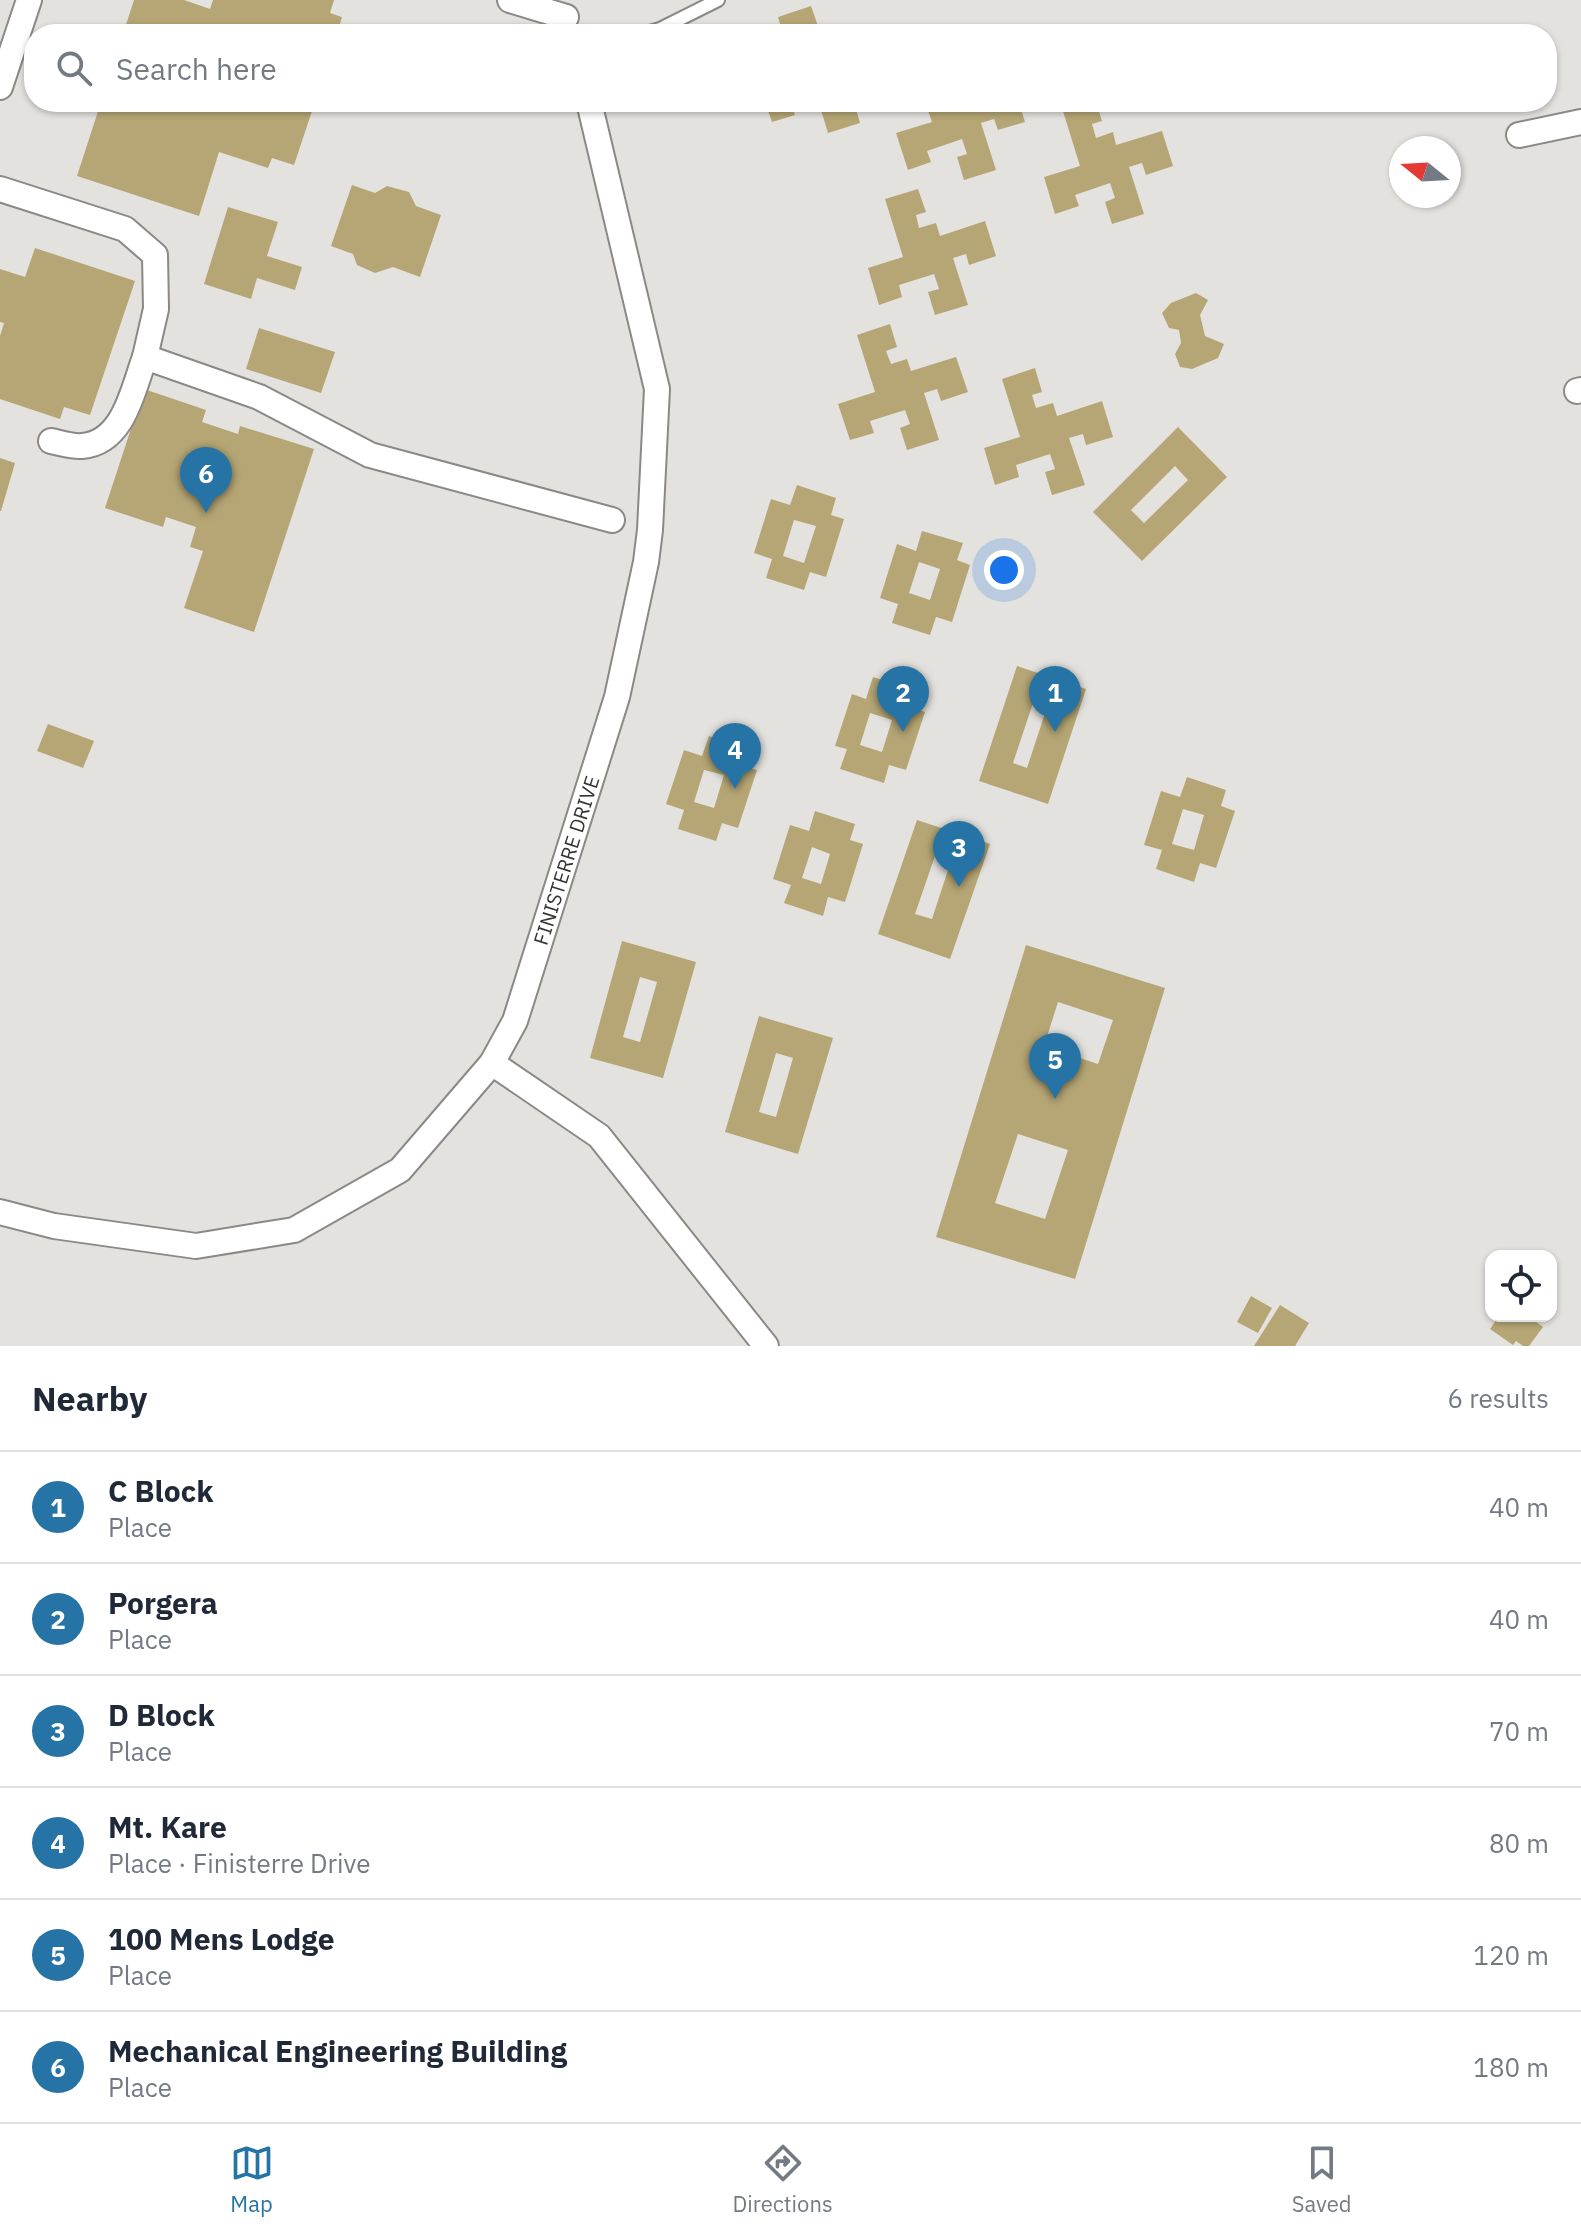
<!DOCTYPE html>
<html lang="en">
<head>
<meta charset="utf-8">
<style>
	:root { --surface:#fff; --page:#f2f2f3; --text:#1f2937; --muted:#747a83; --line:#e0e1e3; --accent:#2674a6 }
	body { margin:0; font-family:"IBM Plex Sans",sans-serif; background:var(--page); color:var(--text) }
	.controls { position:absolute; right:24px; bottom:24px; display:grid; overflow:hidden; border-radius:16px; box-shadow:0 2px 6px #0004 }
	.controls button { width:72px; height:72px; display:grid; place-items:center; padding:0; border:0; border-bottom:2px solid var(--line); background:var(--surface); color:var(--text); font:40px sans-serif }
	.compass { position:absolute; left:1389px; top:136px; width:72px; height:72px; border-radius:50%; background:var(--surface); box-shadow:0 2px 6px #0004; rotate:288deg }
	.you { position:absolute; left:1004px; top:570px; width:28px; height:28px; margin:-20px; border:6px solid #fff; border-radius:50%; background:#1a73e8; box-shadow:0 0 0 12px #1a73e833 }
	.badge { display:grid; place-items:center; width:52px; height:52px; border-radius:50%; background:var(--accent); color:#fff; font-size:26px; font-weight:700 }
	.pin { position:absolute; translate:-50% -66px; filter:drop-shadow(0 2px 4px #0008) }
	.pin::after { content:''; position:absolute; top:42px; width:28px; height:24px; background:inherit; clip-path:polygon(0 0,100% 0,50% 100%) }
	.list { margin:0; padding:0; list-style:none }
	h2 { display:flex; justify-content:space-between; align-items:center; height:104px; margin:0; padding:0 32px; font-size:34px }
	h2 small { font-size:26px; font-weight:400; color:var(--muted) }
	.list li { display:grid; grid-template-columns:52px 1fr auto; gap:24px; align-items:center; box-sizing:border-box; height:112px; padding:0 32px; border-top:2px solid var(--line) }
	.list b { display:block; font-size:30px; white-space:nowrap }
	.list p { margin:0; font-size:26px; white-space:nowrap; color:var(--muted) }
	.list em { font-size:26px; font-style:normal; color:var(--muted) }
	.icon { flex:none; width:44px; height:44px; fill:none; stroke:currentColor; stroke-width:2; stroke-linecap:round; stroke-linejoin:round }
	.map { position:relative; flex:none; width:1581px; height:1346px; overflow:hidden }
	.search { position:absolute; background:var(--surface); box-shadow:0 2px 6px #0004; left:24px; right:24px; top:24px; height:88px; display:flex; align-items:center; gap:20px; box-sizing:border-box; padding:0 28px; border-radius:32px; color:var(--muted); font-size:30px }
	.sheet { height:776px; background:var(--surface) }
	nav { display:flex; justify-content:space-around; align-items:center; box-sizing:border-box; height:112px; border-top:2px solid var(--line); background:var(--surface); font-size:22px; color:var(--muted) }
	nav a { display:grid; justify-items:center; gap:4px }
	nav .on { color:var(--accent) }
	.map>svg:first-child { display:block }
	.building { fill:#b6a675; fill-rule:evenodd }
	.lines { fill:none; stroke-linecap:round; stroke-linejoin:round }
	.lane-casing { stroke:#8b8985; stroke-width:16 }
	.street-casing { stroke:#8b8985; stroke-width:28 }
	.lane { stroke:#fff; stroke-width:12 }
	.street { stroke:#fff; stroke-width:24 }
	.labels { text-anchor:middle; dominant-baseline:central; stroke-width:6; stroke-linejoin:round; paint-order:stroke }
	.street-label { font-size:20px; fill:#353533; stroke:#e4e2de }
</style>
</head>
<body>
<div class="map">
<svg width="1581" height="1346" viewBox="0 0 1581 1346">
	<rect width="100%" height="100%" fill="#e4e2de"/>
	<g class="building">
		<polygon points="134,0 184,0 210,9 213,0 334,0 330,13 342,17 337,34 123,34"/>
		<polygon points="811,6 819,29 809,34 783,34 778,17"/>
		<polygon points="101,102 315,102 294,165 272,158 268,168 219,152 199,216 77,176"/>
		<polygon points="765,102 791,102 795,115 772,122"/>
		<polygon points="830,102 854,102 860,123 828,133 821,110 831,107"/>
		<polygon points="925,102 1019,102 1025,122 998,130 994,119 981,123 996,170 964,180 957,157 967,154 962,139 927,151 931,162 908,170 896,133 932,122"/>
		<polygon points="1082,102 1096,102 1102,121 1092,124 1096,138 1113,132 1116,145 1162,131 1173,166 1146,175 1142,163 1129,167 1144,214 1112,224 1105,202 1115,198 1110,183 1075,195 1079,206 1055,214 1044,177 1080,166 1062,108"/>
		<polygon points="352,185 375,193 387,186 409,192 416,206 441,215 420,277 393,267 375,273 357,265 353,254 331,246"/>
		<polygon points="918,189 926,212 916,215 919,228 936,223 940,236 985,221 996,256 969,265 966,254 953,258 968,305 935,315 928,292 939,289 934,274 899,285 902,297 879,305 868,268 903,257 885,199"/>
		<polygon points="228,207 278,222 267,256 302,267 295,290 257,278 251,299 204,284"/>
		<polygon points="35,248 135,281 90,415 64,407 60,419 0,399 0,336 4,323 0,322 0,269 25,277"/>
		<polygon points="1196,293 1208,300 1200,315 1205,336 1224,344 1218,358 1192,369 1180,367 1175,354 1181,343 1179,330 1169,328 1162,313 1171,303"/>
		<polygon points="890,324 897,347 886,351 891,364 907,359 911,371 956,357 968,392 941,401 937,389 924,393 939,440 907,450 900,428 910,424 905,410 870,421 874,433 850,440 838,404 875,392 857,335"/>
		<polygon points="259,328 335,352 321,393 246,369"/>
		<polygon points="1035,368 1042,392 1032,395 1036,408 1053,403 1057,416 1102,401 1113,437 1086,445 1083,434 1069,438 1085,485 1052,495 1045,472 1055,469 1050,454 1016,465 1019,477 995,485 984,448 1020,437 1002,379"/>
		<polygon points="144,389 206,410 202,422 238,434 240,426 314,449 254,632 184,608 203,551 190,547 196,527 166,517 163,527 105,508"/>
		<path d="M1178 427 1227 477 1142 561 1093 512ZM1175 466 1188 480 1144 523 1131 510Z"/>
		<polygon points="0,458 15,463 1,511 0,511"/>
		<path d="M797 485 836 498 831 515 844 519 826 577 810 572 804 590 766 578 772 559 754 553 771 499 790 505ZM794 520 816 526 804 563 783 556Z"/>
		<path d="M922 531 963 543 957 560 970 565 952 622 936 617 930 635 892 623 898 604 880 598 897 544 916 551ZM919 562 940 569 930 600 909 593Z"/>
		<path d="M1017 666 1086 689 1048 804 979 781ZM1035 697 1049 701 1027 768 1013 763Z"/>
		<path d="M873 677 917 691 911 707 925 712 906 770 889 765 884 783 840 769 847 749 835 746 852 694 866 699ZM870 713 892 720 882 752 860 745Z"/>
		<polygon points="48,724 94,741 83,768 37,751"/>
		<path d="M709 736 748 749 743 766 757 770 738 828 722 823 716 841 678 829 684 810 666 804 684 750 702 756ZM704 770 724 775 714 808 694 802Z"/>
		<path d="M1187 777 1226 790 1221 806 1235 811 1216 868 1200 863 1194 882 1156 869 1162 850 1144 845 1161 791 1180 797ZM1183 809 1204 815 1194 850 1172 844Z"/>
		<path d="M815 811 855 824 850 840 863 844 845 902 828 897 823 916 784 903 791 885 773 879 790 825 809 831ZM812 847 830 854 821 884 802 878Z"/>
		<path d="M917 820 990 844 950 959 878 934ZM935 856 951 861 932 919 915 914Z"/>
		<path d="M622 941 696 962 663 1078 590 1058ZM640 977 657 982 640 1042 623 1037Z"/>
		<path d="M1026 945 1165 988 1075 1279 936 1237ZM1058 1002 1113 1020 1098 1064 1044 1046ZM1018 1134 1068 1150 1045 1219 995 1203Z"/>
		<path d="M759 1016 833 1038 798 1154 725 1132ZM776 1053 793 1058 776 1117 759 1112Z"/>
		<polygon points="1251,1296 1272,1308 1258,1333 1237,1322"/>
		<polygon points="1280,1305 1309,1323 1295,1346 1254,1346"/>
		<polygon points="1499,1316 1528,1316 1543,1327 1529,1346 1523,1346 1516,1341 1513,1345 1490,1329"/>
	</g>
	<g class="lines">
		<defs>
			<polyline id="lane" points="643,34 660,29 718,0"/>
			<g id="street">
				<polyline points="510,0 566,17"/>
				<polyline points="0,87 29,0"/>
				<polyline points="1519,135 1581,122"/>
				<polyline points="0,189 125,229 155,255 156,309 145,357 259,397 370,455 612,520"/>
				<polyline points="1577,391 1581,390"/>
				<path d="M51 441C60 443 73 447 82 446 124 443 133 389 145 357"/>
				<polyline points="492,1063 599,1136 766,1346"/>
				<path id="s1" d="M0 1212 54 1226 196 1246 294 1230 400 1170 492 1063 515 1021 617 697 646 562 650 530 657 389 589 102"/>
			</g>
		</defs>
		<use href="#lane" class="lane-casing"/>
		<use href="#street" class="street-casing"/>
		<use href="#lane" class="lane"/>
		<use href="#street" class="street"/>
	</g>
	<g class="labels">
		<g class="street-label">
			<text stroke="none"><textPath href="#s1" startOffset="778">FINISTERRE DRIVE</textPath></text>
		</g>
	</g>
</svg>
<div class="controls">
<button><svg class="icon" aria-label="locate" viewBox="0 0 24 24"><circle cx="12" cy="12" r="6"/><path d="M12 2v4M12 18v4M2 12h4M18 12h4"/></svg></button>
</div>
<svg class="compass" viewBox="-18 -18 36 36"><path d="M0-13l5 13h-10z" fill="#e53935"/><path d="M0 13l5-13h-10z" fill="#747a83"/></svg>
<div class="you"></div>
<div class="pin badge" style="left:1055px;top:732px">1</div>
<div class="pin badge" style="left:903px;top:732px">2</div>
<div class="pin badge" style="left:959px;top:887px">3</div>
<div class="pin badge" style="left:735px;top:789px">4</div>
<div class="pin badge" style="left:1055px;top:1099px">5</div>
<div class="pin badge" style="left:206px;top:513px">6</div>
<div class="search"><svg class="icon" aria-label="search" viewBox="0 0 24 24"><circle cx="10" cy="10" r="6"/><path d="M15 15l6 6"/></svg>Search here</div>
</div>
<section class="sheet">
<h2>Nearby<small>6 results</small></h2>
<ul class="list">
<li><span class="badge">1</span><div><b>C Block</b><p>Place</p></div><em>40 m</em></li>
<li><span class="badge">2</span><div><b>Porgera</b><p>Place</p></div><em>40 m</em></li>
<li><span class="badge">3</span><div><b>D Block</b><p>Place</p></div><em>70 m</em></li>
<li><span class="badge">4</span><div><b>Mt. Kare</b><p>Place · Finisterre Drive</p></div><em>80 m</em></li>
<li><span class="badge">5</span><div><b>100 Mens Lodge</b><p>Place</p></div><em>120 m</em></li>
<li><span class="badge">6</span><div><b>Mechanical Engineering Building</b><p>Place</p></div><em>180 m</em></li>
</ul>
</section>
<nav>
<a class="on"><svg class="icon" aria-label="map" viewBox="0 0 24 24"><path d="M3 6l6-2 6 2 6-2v14l-6 2-6-2-6 2zM9 4v14M15 6v14"/></svg>Map</a>
<a><svg class="icon" aria-label="directions" viewBox="0 0 24 24"><path d="M12 3l9 9-9 9-9-9zM9 14v-3h6M13 9l2 2-2 2"/></svg>Directions</a>
<a><svg class="icon" aria-label="saved" viewBox="0 0 24 24"><path d="M7 4h10v16l-5-4-5 4z"/></svg>Saved</a>
</nav>
</body>
</html>
